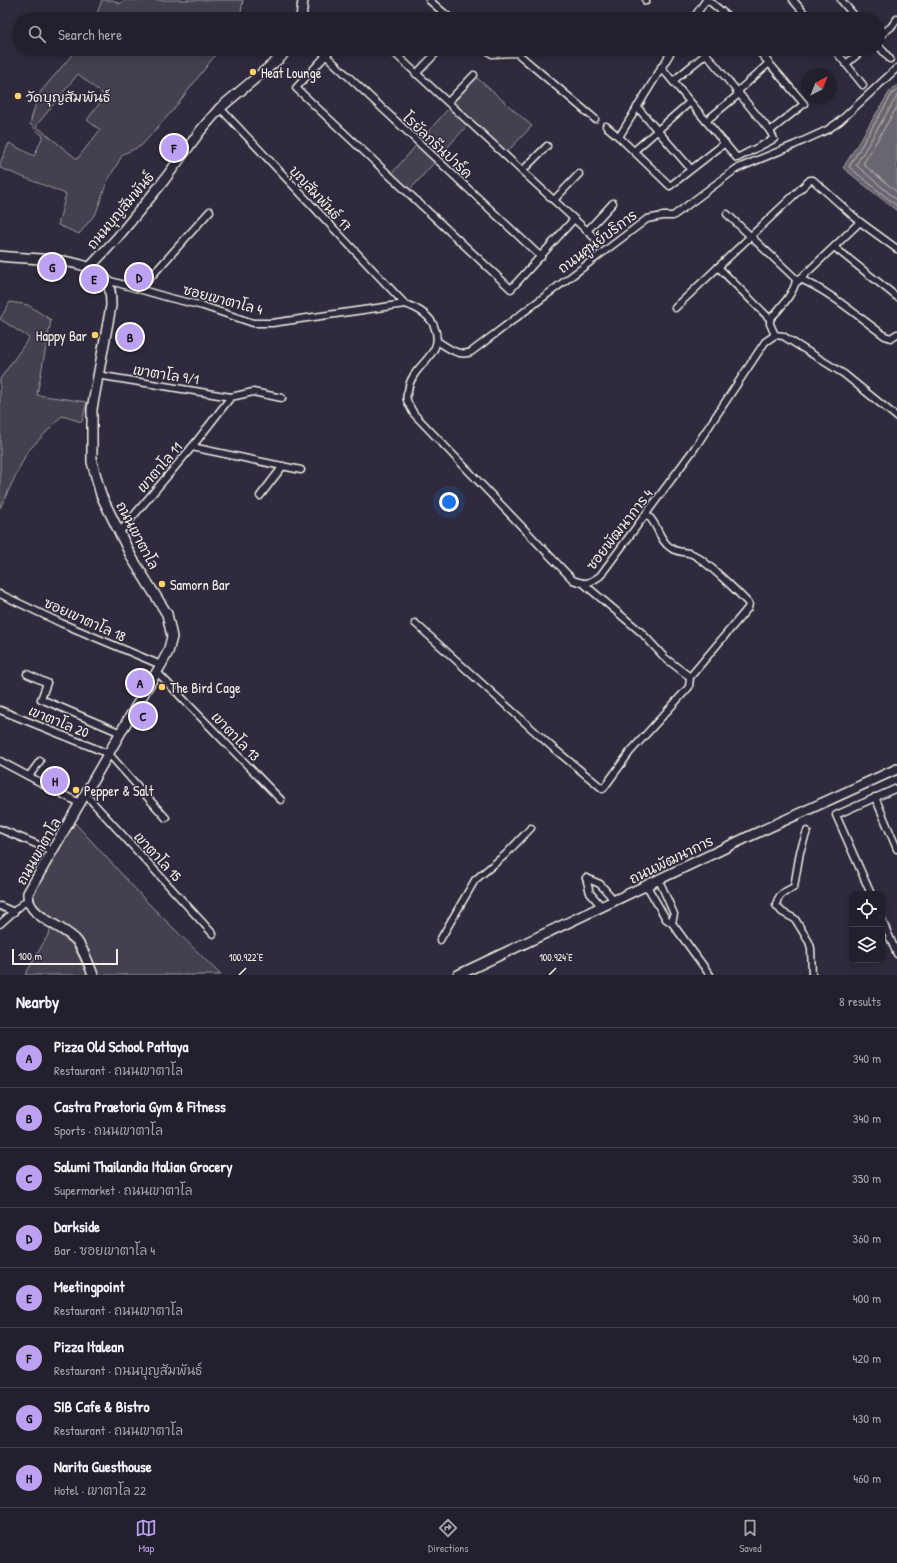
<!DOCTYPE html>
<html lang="en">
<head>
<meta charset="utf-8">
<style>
	:root { --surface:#23202e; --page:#2f2d3a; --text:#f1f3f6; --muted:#a3a3aa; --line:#403e4a; --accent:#bca0f2 }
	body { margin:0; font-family:"Patrick Hand","Playpen Sans Thai",sans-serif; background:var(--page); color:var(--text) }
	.controls { position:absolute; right:12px; bottom:12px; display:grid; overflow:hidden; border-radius:8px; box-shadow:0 2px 10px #0003 }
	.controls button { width:36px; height:36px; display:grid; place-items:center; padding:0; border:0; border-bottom:1px solid var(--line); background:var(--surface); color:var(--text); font:20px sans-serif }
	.compass { position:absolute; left:801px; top:68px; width:36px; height:36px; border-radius:50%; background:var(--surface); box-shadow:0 2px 10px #0003; rotate:42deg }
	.scale { position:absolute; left:12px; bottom:10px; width:106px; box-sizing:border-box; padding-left:4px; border:2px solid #f4f1e8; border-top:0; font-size:11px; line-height:14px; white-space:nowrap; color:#f4f1e8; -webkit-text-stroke:3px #2f2a3d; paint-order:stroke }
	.you { position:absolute; left:449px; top:502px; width:14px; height:14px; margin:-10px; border:3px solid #fff; border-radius:50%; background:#1a73e8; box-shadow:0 0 0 6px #1a73e833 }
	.badge { display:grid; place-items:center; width:26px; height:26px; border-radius:50%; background:var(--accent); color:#111; font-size:13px; font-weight:700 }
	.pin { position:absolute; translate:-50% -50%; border:2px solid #fff; box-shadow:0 1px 4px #0006 }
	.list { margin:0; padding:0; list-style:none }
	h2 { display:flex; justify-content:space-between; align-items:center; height:52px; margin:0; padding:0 16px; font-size:17px }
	h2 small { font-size:13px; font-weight:400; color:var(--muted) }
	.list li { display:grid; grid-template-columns:26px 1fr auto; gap:12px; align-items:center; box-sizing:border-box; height:60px; padding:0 16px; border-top:1px solid var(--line) }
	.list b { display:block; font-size:15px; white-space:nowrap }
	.list p { margin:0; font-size:13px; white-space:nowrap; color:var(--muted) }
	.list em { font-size:13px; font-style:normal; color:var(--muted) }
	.icon { flex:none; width:22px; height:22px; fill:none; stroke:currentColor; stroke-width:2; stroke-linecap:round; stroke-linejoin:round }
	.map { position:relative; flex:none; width:897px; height:975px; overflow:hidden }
	.search { position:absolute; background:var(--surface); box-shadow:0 2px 10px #0003; left:12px; right:12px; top:12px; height:44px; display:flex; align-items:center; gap:10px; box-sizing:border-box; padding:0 14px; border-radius:22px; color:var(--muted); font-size:15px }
	.sheet { height:532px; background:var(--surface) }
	nav { display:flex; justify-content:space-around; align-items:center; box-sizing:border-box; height:56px; border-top:1px solid var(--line); background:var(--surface); font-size:11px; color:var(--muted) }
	nav a { display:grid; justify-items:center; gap:2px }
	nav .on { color:var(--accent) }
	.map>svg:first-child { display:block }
	.green { fill:#454050; stroke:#9c989c; fill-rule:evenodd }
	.water { fill:#6a6670; stroke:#a19ea0 }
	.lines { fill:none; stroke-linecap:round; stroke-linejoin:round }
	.shore { stroke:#bdb9b8; stroke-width:1 }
	.street-casing { stroke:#f4f1e8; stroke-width:9 }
	.secondary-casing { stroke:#f4f1e8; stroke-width:12 }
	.street { stroke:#2f2a3d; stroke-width:6 }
	.secondary { stroke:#2f2a3d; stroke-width:9 }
	.ticks { fill:none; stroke:#f4f1e8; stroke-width:1.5 }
	.poi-dot { fill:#ffd166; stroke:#2f2a3d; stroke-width:1.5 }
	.labels { text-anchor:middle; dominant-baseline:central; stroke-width:3; stroke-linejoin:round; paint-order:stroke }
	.poi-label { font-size:14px; fill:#f4f1e8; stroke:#2f2a3d; text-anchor:start }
	.street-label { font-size:14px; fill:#f4f1e8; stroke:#2f2a3d }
	.ticks-label { font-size:10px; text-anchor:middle; fill:#f4f1e8; stroke:#2f2a3d; stroke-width:3; stroke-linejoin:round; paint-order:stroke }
</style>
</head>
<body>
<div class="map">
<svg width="897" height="975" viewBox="0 0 897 975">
	<rect width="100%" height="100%" fill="#2f2a3d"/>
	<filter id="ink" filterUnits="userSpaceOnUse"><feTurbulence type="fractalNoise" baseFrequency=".025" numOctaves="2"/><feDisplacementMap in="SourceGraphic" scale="8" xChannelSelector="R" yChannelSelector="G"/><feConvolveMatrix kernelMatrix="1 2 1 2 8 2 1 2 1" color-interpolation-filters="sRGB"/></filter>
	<g filter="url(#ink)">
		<g class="green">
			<polygon points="102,0 113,0 120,4 124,0 243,0 240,19 95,19"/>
			<path d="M77 49H220L173 110 141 146 123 154 107 182 96 213 79 234 58 225 66 194 0 168V163L9 143 34 156 43 136 30 124 38 95ZM78 74 105 96 87 120 100 130 77 159 36 126Z"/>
			<polygon points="476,77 532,126 506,153 471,121 409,191 391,174"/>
			<polygon points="10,302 28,305 51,320 37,395 87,402 82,422 62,416 27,452 0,508 0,379 29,338 0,319"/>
			<polygon points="74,822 149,904 221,975 98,975 86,946 74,933 44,911 35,903 34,895 40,880"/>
			<polygon points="52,928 73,945 88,975 25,975"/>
		</g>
		<polygon class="water" points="897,85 897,211 843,168 890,91"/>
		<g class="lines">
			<g class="shore">
				<polyline points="897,90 892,94 849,167 897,206"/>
				<polyline points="897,96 856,165 897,200"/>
				<polyline points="897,107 863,164 897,192"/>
			</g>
			<defs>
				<g id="street">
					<polyline points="429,0 451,19"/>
					<polyline points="708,0 731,19"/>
					<polyline points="793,0 809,19"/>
					<polyline points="841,0 857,19"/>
					<polyline points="646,1 646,0"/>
					<polyline points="693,19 706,0"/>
					<polyline points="878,37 891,27 897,19"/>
					<polyline points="878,45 890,59"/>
					<polyline points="310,49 316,49"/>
					<polyline points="319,49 541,257"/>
					<polyline points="332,49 296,88 511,289 574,219"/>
					<polyline points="390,49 598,241"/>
					<polyline points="486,49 492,54 517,53 595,119"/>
					<polyline points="702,49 770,131"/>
					<polyline points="834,49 863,85"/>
					<polyline points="846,64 864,49"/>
					<polyline points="661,67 737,158 774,139 770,131 804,104 757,49"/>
					<polyline points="416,74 440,49"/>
					<polyline points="673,81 706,54"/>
					<polyline points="737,92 769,63"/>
					<polyline points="448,102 474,75"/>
					<polyline points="637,107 691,169"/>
					<path d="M220 108 405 304C417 308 429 314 434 326 447 356 411 363 408 391 407 393 406 397 407 400 408 404 412 410 414 414L573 580C586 585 588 584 600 576L694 449 765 342 775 335 783 336 844 374 897 417"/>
					<polyline points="706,121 739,94"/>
					<polyline points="606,126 619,137 670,186 725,143"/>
					<polyline points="619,137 673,49"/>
					<polyline points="634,151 690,102"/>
					<polyline points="522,171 547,146"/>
					<polyline points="554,200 579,174"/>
					<path d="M727 214 796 279C796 291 778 311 770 319V324L775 335"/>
					<polyline points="860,222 897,249"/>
					<polyline points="587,231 613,203"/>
					<polyline points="834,247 897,297"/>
					<polyline points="718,267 770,319"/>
					<path d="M800 279C828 290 860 318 885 336L891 338 897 334"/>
					<polyline points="107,280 170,298 203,306 253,323 272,323 405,304"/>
					<polyline points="140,289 210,211"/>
					<polyline points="675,308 810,180 813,180 860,222 797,282"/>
					<path d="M437 341C448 348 459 357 471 352L647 219 663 216H673L736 169 794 145 827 130 840 121 897 68"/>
					<polyline points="97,375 231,397"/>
					<polyline points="192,447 301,470"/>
					<polyline points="260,496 283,466"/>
					<path d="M646 514C658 522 658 540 671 548 677 553 687 551 694 555 707 562 738 592 749 604L748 608 690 677"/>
					<polyline points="119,533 192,447 231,397 253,392 282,398"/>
					<polyline points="0,594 61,623 161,665"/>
					<polyline points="415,623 552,747 603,789 630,752 689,687 690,677 665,658 642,633 584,584"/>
					<polyline points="157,672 281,800"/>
					<polyline points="27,674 47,683 41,699 121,733"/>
					<polyline points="0,710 109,754 166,818"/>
					<polyline points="0,761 81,804"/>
					<polyline points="29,776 40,761"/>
					<polyline points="86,795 213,934"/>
					<polyline points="875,797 897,849"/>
					<polyline points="0,829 53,851"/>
					<path d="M807 831 800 852 794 887C785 892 778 894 776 905L782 912 795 919 809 942 811 948 812 975"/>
					<polyline points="586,878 600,884 615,901"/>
					<polyline points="586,878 590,893 602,907"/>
					<polyline points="659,880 674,914 672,923"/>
					<polyline points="647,886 666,919 672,923 710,975"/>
					<polyline points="871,894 836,815 897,788"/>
					<polyline points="0,906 14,912"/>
					<polyline points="882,920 897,954"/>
					<polyline points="0,924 28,899"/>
					<polyline points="440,940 475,880 505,855 531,828"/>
				</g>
				<g id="secondary">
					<polyline points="301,19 303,0"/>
					<path d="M0 256C28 260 88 256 106 279 111 286 111 298 111 306L92 409V462L101 495 132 558 167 614 172 637 168 652 161 665 129 718 28 893C26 918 64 925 77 941 84 951 89 964 93 975"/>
					<polyline points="89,268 117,238 162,183 201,130 220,108 281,57 287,49"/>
					<polyline points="458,975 750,836 897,769"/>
				</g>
			</defs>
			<use href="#street" class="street-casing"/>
			<use href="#secondary" class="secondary-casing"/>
			<use href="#street" class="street"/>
			<use href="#secondary" class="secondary"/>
		</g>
	</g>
	<path class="ticks" d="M239 975 246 968M549 975 556 968"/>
	<g class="poi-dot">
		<circle cx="253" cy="72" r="4"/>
		<circle cx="18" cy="96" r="4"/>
		<circle cx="95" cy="335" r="4"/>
		<circle cx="162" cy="584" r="4"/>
		<circle cx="162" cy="687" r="4"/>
		<circle cx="76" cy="790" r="4"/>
	</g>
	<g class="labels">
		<g class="poi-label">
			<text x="261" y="72">Heat Lounge</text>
			<text x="26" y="96">วัดบุญสัมพันธ์</text>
			<text x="87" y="335" text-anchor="end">Happy Bar</text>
			<text x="170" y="584">Samorn Bar</text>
			<text x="170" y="687">The Bird Cage</text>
			<text x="84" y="790">Pepper &amp; Salt</text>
		</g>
		<g class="street-label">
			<text transform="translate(438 145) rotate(43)">โรยัลกรีนปาร์ค</text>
			<text transform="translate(321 198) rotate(47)">บุญสัมพันธ์ 17</text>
			<text transform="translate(120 210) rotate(-50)">ถนนบุญสัมพันธ์</text>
			<text transform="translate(597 241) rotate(-37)">ถนนศูนย์บริการ</text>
			<text transform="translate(223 299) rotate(15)">ซอยเขาตาโล 4</text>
			<text transform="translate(166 374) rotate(9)">เขาตาโล 9/1</text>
			<text transform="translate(159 467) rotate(-49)">เขาตาโล 11</text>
			<text transform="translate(619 529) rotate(-52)">ซอยพัฒนาการ 4</text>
			<text transform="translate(138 535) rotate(62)">ถนนเขาตาโล</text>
			<text transform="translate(85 619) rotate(24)">ซอยเขาตาโล 18</text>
			<text transform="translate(59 721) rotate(22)">เขาตาโล 20</text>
			<text transform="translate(236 736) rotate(46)">เขาตาโล 13</text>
			<text transform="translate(38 851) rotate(-60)">ถนนเขาตาโล</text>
			<text transform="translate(158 856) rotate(47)">เขาตาโล 15</text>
			<text transform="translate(671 859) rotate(-26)">ถนนพัฒนาการ</text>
		</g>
	</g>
	<g class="ticks-label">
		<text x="246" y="961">100.922°E</text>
		<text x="556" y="961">100.924°E</text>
	</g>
</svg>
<div class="controls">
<button><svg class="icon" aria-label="locate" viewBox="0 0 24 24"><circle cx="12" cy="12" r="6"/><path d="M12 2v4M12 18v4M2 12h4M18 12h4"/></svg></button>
<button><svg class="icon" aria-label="layers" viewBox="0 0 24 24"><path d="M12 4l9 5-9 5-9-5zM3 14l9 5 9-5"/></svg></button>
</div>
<svg class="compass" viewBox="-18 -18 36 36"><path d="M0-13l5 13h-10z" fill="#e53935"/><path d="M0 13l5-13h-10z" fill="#a3a3aa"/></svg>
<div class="scale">100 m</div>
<div class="you"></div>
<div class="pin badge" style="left:140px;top:683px">A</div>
<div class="pin badge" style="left:130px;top:337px">B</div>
<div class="pin badge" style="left:143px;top:716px">C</div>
<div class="pin badge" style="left:139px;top:277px">D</div>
<div class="pin badge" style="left:94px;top:279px">E</div>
<div class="pin badge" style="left:174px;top:148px">F</div>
<div class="pin badge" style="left:52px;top:267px">G</div>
<div class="pin badge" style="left:55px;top:781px">H</div>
<div class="search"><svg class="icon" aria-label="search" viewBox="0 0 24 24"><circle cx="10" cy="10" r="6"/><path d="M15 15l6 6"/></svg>Search here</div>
</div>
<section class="sheet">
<h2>Nearby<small>8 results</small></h2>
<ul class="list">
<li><span class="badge">A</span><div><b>Pizza Old School Pattaya</b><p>Restaurant · ถนนเขาตาโล</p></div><em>340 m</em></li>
<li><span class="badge">B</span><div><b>Castra Praetoria Gym &amp; Fitness</b><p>Sports · ถนนเขาตาโล</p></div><em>340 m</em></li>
<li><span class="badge">C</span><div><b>Salumi Thailandia Italian Grocery</b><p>Supermarket · ถนนเขาตาโล</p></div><em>350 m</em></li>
<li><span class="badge">D</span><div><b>Darkside</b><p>Bar · ซอยเขาตาโล 4</p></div><em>360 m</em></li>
<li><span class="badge">E</span><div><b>Meetingpoint</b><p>Restaurant · ถนนเขาตาโล</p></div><em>400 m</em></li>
<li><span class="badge">F</span><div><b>Pizza Italean</b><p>Restaurant · ถนนบุญสัมพันธ์</p></div><em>420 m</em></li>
<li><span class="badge">G</span><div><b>SIB Cafe &amp; Bistro</b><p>Restaurant · ถนนเขาตาโล</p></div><em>430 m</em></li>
<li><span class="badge">H</span><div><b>Narita Guesthouse</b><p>Hotel · เขาตาโล 22</p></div><em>460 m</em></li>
</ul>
</section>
<nav>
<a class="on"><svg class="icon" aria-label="map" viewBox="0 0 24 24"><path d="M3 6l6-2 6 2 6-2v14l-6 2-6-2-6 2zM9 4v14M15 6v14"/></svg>Map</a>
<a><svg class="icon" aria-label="directions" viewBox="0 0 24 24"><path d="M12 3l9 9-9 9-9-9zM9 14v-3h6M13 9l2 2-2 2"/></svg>Directions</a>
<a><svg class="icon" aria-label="saved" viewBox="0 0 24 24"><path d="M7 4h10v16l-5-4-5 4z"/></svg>Saved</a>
</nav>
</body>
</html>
